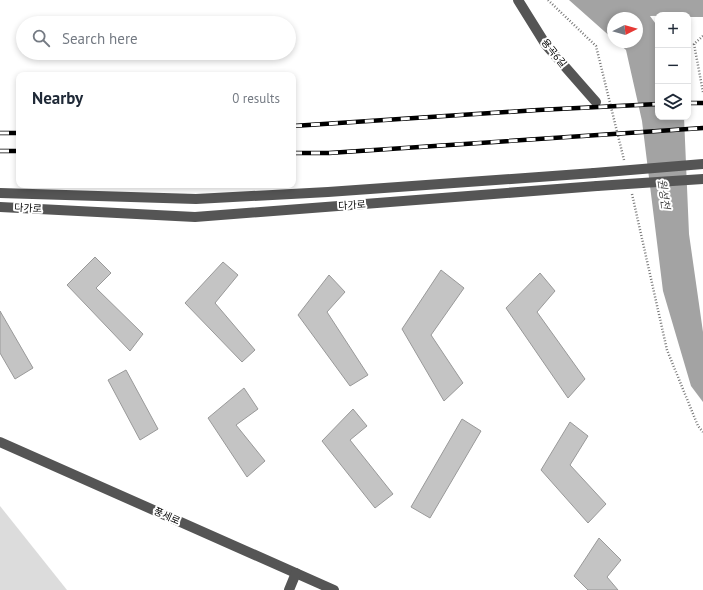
<!DOCTYPE html>
<html lang="en">
<head>
<meta charset="utf-8">
<style>
	:root { --surface:#fff; --page:#f2f2f3; --text:#1f2937; --muted:#747a83; --line:#e0e1e3 }
	body { margin:0; font-family:"PT Sans","Noto Sans KR",sans-serif; background:var(--page); color:var(--text) }
	.controls { position:absolute; right:12px; top:12px; display:grid; overflow:hidden; border-radius:8px; box-shadow:0 2px 6px #0003 }
	.controls button { width:36px; height:36px; display:grid; place-items:center; padding:0; border:0; border-bottom:1px solid var(--line); background:var(--surface); color:var(--text); font:20px sans-serif }
	.compass { position:absolute; left:607px; top:12px; width:36px; height:36px; border-radius:50%; background:var(--surface); box-shadow:0 2px 6px #0003; rotate:85deg }
	.list { margin:0; padding:0; list-style:none }
	h2 { display:flex; justify-content:space-between; align-items:center; height:52px; margin:0; padding:0 16px; font-size:17px }
	h2 small { font-size:13px; font-weight:400; color:var(--muted) }
	.icon { flex:none; width:22px; height:22px; fill:none; stroke:currentColor; stroke-width:2; stroke-linecap:round; stroke-linejoin:round }
	.map { position:relative; flex:none; width:703px; height:590px; overflow:hidden }
	.search { position:absolute; background:var(--surface); box-shadow:0 2px 6px #0003; left:16px; top:16px; width:280px; height:44px; display:flex; align-items:center; gap:10px; box-sizing:border-box; padding:0 14px; border-radius:22px; color:var(--muted); font-size:15px }
	.panel { position:absolute; background:var(--surface); box-shadow:0 2px 6px #0003; left:16px; top:72px; width:280px; height:116px; border-radius:8px }
	.map>svg:first-child { display:block }
	.green { fill:#dcdcdc }
	.water { fill:#a3a3a3 }
	.building { fill:#c4c4c4; stroke:#999 }
	.lines { fill:none; stroke-linecap:round; stroke-linejoin:round }
	.path { stroke:#777; stroke-width:2.5; stroke-dasharray:1 2; stroke-linecap:butt }
	.minor { stroke:#555; stroke-width:10 }
	.rail-casing { stroke:#000; stroke-width:4.5 }
	.rail { stroke:#fff; stroke-width:3; stroke-dasharray:9; stroke-linecap:butt }
	.minor-bridge { stroke:#555; stroke-width:10 }
	.labels { text-anchor:middle; dominant-baseline:central; stroke-width:4; stroke-linejoin:round; paint-order:stroke }
	.street-label { font-size:10px; fill:#000; stroke:#fff }
	.water-label { font-size:11px; font-style:italic; fill:#444; stroke:#fff }
</style>
</head>
<body>
<div class="map">
<svg width="703" height="590" viewBox="0 0 703 590">
	<rect width="100%" height="100%" fill="#fff"/>
	<polygon class="green" points="0,506 67,590 0,590"/>
	<polygon class="water" points="569,0 703,0 703,17 688,17 688,15 650,16 658,27 658,117 684,117 689,234 703,332 703,402 691,386 663,291 642,121 626,50 617,42 637,42 637,18 613,18 613,39"/>
	<g class="building">
		<polygon points="95,257 111,273 96,288 143,334 130,351 67,285"/>
		<polygon points="223,262 238,275 215,303 255,350 242,362 185,303"/>
		<polygon points="441,270 464,288 431,335 463,383 444,401 402,329"/>
		<polygon points="540,273 555,291 537,312 585,379 568,398 506,308"/>
		<polygon points="329,275 345,292 327,312 368,375 350,386 298,315"/>
		<polygon points="0,311 33,368 15,379 0,353"/>
		<polygon points="126,370 158,429 140,440 108,380"/>
		<polygon points="244,388 258,409 236,425 265,461 247,477 208,418"/>
		<polygon points="353,409 367,426 350,440 393,494 375,508 322,441"/>
		<polygon points="462,419 481,431 430,518 411,507"/>
		<polygon points="570,422 588,436 570,465 606,504 588,523 541,470"/>
		<polygon points="599,538 621,560 607,577 618,590 588,590 574,576"/>
	</g>
	<g class="lines">
		<g class="path">
			<polyline points="548,0 596,46 624,160"/>
			<polyline points="703,36 694,44 703,92"/>
			<polyline points="632,194 667,350 698,426 703,432"/>
		</g>
		<g class="minor">
			<polyline points="518,0 546,45 596,102"/>
			<polyline points="0,193 196,199 328,192 594,173"/>
			<polyline points="0,207 195,217 597,186"/>
			<polyline points="0,442 334,590"/>
			<polyline points="289,590 296,573"/>
		</g>
		<defs>
			<g id="rail">
				<polyline points="688,103 703,103"/>
				<polyline points="293,126 538,110 658,104"/>
				<polyline points="0,133 19,133"/>
				<polyline points="0,151 19,151"/>
				<polyline points="293,153 329,153 703,128"/>
			</g>
		</defs>
		<use href="#rail" class="rail-casing"/>
		<use href="#rail" class="rail"/>
		<g class="minor-bridge">
			<polyline points="594,173 703,164"/>
			<polyline points="597,186 703,179"/>
		</g>
	</g>
	<g class="labels">
		<g class="street-label">
			<text transform="translate(554 53) rotate(51)">용곡6길</text>
			<text transform="translate(352 205) rotate(-4)">다가로</text>
			<text transform="translate(28 208) rotate(3)">다가로</text>
			<text transform="translate(167 516) rotate(24)">풍세로</text>
		</g>
		<g class="water-label">
			<text transform="translate(664 194) rotate(82)">원성천</text>
		</g>
	</g>
</svg>
<div class="controls">
<button>+</button>
<button>−</button>
<button><svg class="icon" aria-label="layers" viewBox="0 0 24 24"><path d="M12 4l9 5-9 5-9-5zM3 14l9 5 9-5"/></svg></button>
</div>
<svg class="compass" viewBox="-18 -18 36 36"><path d="M0-13l5 13h-10z" fill="#e53935"/><path d="M0 13l5-13h-10z" fill="#747a83"/></svg>
<div class="search"><svg class="icon" aria-label="search" viewBox="0 0 24 24"><circle cx="10" cy="10" r="6"/><path d="M15 15l6 6"/></svg>Search here</div>
<section class="panel">
<h2>Nearby<small>0 results</small></h2>
<ul class="list">
</ul>
</section>
</div>
</body>
</html>
